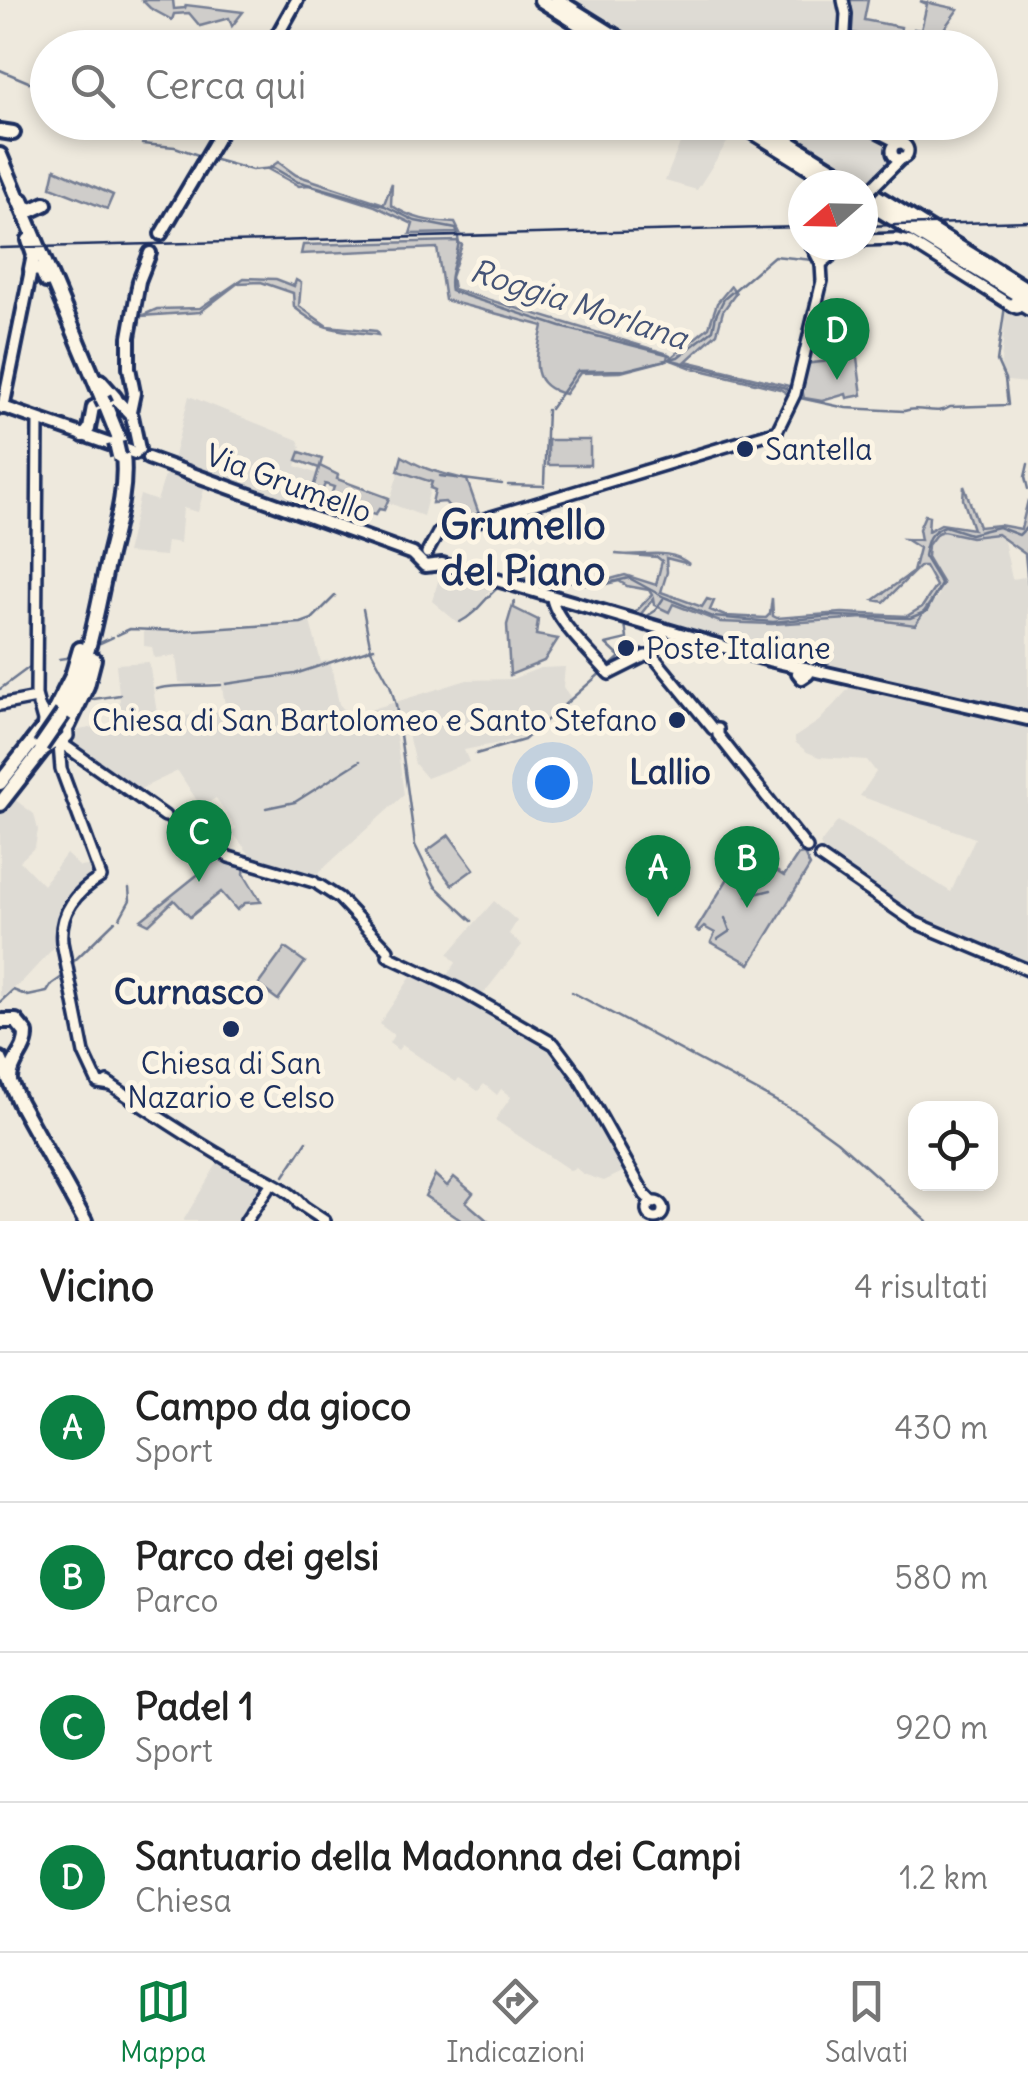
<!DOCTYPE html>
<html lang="it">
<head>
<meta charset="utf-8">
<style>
	:root { --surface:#fff; --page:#f6f6f6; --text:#222; --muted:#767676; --line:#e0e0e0; --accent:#0b8043 }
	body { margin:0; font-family:Delius,sans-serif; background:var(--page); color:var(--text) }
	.controls { position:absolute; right:30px; bottom:30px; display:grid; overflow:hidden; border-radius:20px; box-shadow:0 5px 15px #0003 }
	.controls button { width:90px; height:90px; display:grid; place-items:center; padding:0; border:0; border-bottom:2px solid var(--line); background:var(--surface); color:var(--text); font:50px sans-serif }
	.compass { position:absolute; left:788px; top:170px; width:90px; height:90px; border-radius:50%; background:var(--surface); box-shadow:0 5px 15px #0003; rotate:250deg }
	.you { position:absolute; left:552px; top:782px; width:35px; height:35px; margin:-25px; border:8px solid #fff; border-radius:50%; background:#1a73e8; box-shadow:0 0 0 15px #1a73e833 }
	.badge { display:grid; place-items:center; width:65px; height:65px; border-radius:50%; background:var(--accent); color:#fff; font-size:32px; font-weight:700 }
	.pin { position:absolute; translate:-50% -82px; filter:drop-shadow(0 2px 5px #0008) }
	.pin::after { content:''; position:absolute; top:52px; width:35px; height:30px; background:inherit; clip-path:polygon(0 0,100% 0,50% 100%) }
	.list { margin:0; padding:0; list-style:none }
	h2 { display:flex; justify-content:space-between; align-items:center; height:130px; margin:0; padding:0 40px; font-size:42px }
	h2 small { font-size:32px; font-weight:400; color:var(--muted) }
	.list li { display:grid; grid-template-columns:65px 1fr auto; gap:30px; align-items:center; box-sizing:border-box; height:150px; padding:0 40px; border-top:2px solid var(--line) }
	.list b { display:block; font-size:38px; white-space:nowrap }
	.list p { margin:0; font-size:32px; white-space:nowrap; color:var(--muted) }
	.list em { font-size:32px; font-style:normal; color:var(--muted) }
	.icon { flex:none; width:55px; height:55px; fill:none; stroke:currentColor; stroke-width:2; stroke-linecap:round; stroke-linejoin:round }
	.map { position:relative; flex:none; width:1028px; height:1221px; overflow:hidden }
	.search { position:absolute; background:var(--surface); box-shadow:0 5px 15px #0003; left:30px; right:30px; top:30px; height:110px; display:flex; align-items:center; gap:25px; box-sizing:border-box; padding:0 35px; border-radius:55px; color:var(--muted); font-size:38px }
	.sheet { height:730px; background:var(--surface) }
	nav { display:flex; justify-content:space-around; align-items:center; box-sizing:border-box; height:140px; border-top:2px solid var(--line); background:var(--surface); font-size:28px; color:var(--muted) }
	nav a { display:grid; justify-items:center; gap:5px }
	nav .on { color:var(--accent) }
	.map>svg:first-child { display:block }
	.built { fill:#dedbd4 }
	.green { fill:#cfcdca; stroke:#757e94; stroke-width:2.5 }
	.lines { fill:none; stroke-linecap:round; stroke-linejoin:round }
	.stream { stroke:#6c778f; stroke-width:2.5 }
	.secondary-casing { stroke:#1b2f5e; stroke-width:16 }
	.primary-casing { stroke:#1b2f5e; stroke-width:18 }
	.highway-casing { stroke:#1b2f5e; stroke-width:20 }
	.secondary { stroke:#fcf5e5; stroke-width:9 }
	.primary { stroke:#fcf5e5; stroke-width:10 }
	.highway { stroke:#fcf5e5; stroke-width:12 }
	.rail { stroke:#1b2f5e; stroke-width:2.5 }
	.secondary-bridge-casing { stroke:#1b2f5e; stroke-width:16; stroke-linecap:butt }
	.highway-bridge-casing { stroke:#1b2f5e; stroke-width:20; stroke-linecap:butt }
	.secondary-bridge { stroke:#fcf5e5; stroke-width:9 }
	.highway-bridge { stroke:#fcf5e5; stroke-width:12 }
	.poi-dot { fill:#1b2f5e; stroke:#fcf5e5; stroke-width:4 }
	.labels { text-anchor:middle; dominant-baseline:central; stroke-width:10; stroke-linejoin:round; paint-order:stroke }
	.poi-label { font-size:30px; fill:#1b2f5e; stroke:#fcf5e5; text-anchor:start }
	.street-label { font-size:30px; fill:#1b2f5e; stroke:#fcf5e5 }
	.water-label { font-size:32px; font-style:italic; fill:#445376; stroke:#fcf5e5 }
	.quarter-label { font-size:35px; font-weight:bold; fill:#1b2f5e; stroke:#fcf5e5 }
	.district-label { font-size:40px; font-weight:bold; fill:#1b2f5e; stroke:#fcf5e5 }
</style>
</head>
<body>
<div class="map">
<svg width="1028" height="1221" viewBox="0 0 1028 1221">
	<rect width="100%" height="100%" fill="#eee9dd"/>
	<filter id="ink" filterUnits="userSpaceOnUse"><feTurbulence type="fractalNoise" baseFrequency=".01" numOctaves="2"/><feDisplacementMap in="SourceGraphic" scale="20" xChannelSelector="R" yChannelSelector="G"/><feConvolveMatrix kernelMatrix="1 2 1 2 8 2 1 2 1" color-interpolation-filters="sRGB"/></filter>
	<g filter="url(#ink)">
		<g class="built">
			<polygon points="569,0 840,0 840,48 645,47"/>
			<polygon points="688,123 724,123 735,130 697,190 665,181"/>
			<polygon points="765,123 855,123 890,144 888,149 893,160 864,184"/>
			<polygon points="1006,305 1028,312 1028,383 1007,381 1000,373"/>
			<polygon points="189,396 298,440 301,447 296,466 318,474 307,508 226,478 219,483 172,464"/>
			<polygon points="167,469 202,482 205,486 198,512 183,508 180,543 167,541 165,556 126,553 140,495 157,501"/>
			<polygon points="399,471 432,482 423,516 389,503"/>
			<polygon points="943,531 971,537 997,534 1004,541 1012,579 1025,577 1028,585 1028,968 918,924 825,855 820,844 838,821 951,892 975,838 860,796 876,772 867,760 819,757 807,752 795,742 795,737 819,721 853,684 855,674 727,645 643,618 672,604 720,622 772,624 864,618 915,624 939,595 940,575 927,557 928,545 937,533"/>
			<polygon points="442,569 496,587 489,591 477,610 458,623 432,601"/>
			<polygon points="310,622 321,662 330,660 339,704 350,716 467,680 512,679 540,668 565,667 563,687 571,698 520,739 464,750 469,762 427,778 415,764 403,713 393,714 404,795 314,877 258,865 232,832 236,828 216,798 201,807 178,771 138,790 70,744 74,731 122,722 116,664 149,662 158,720 226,710 221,682 193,685 179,682 176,656 154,658 152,647 144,646 144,630 187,632"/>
			<polygon points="10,796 34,814 38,830 35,847 20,861 43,885 66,854 80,867 93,865 100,886 67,913 60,941 21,983 3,996 0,996 0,812"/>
			<polygon points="494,901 517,921 509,934 522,945 480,998 551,1037 631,1168 604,1181 583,1174 576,1168 571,1171 495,1120 511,1097 501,1089 497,1095 484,1084 478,1091 459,1078 456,1082 402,1045 398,1050 389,1043 394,1035 379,1024 415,971 444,979 456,963 448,954"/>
			<polygon points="221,1157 267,1185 249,1221 183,1221"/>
		</g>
		<g class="green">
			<polygon points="142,0 173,0 174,9 185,8 186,5 243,12 232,26 229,18 200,26 189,13 174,14 172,20 150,8"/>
			<polygon points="849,0 868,0 864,20 901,27 899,42 852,33"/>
			<polygon points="920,1 958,9 931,47 911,45 914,29 921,30 927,4"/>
			<path d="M278 162 296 175 384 204 392 183 391 205C411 219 431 222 455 223L460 233 410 234 413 224 375 206 309 185 299 186 268 169Z"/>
			<polygon points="55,169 113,195 107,209 51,187"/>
			<path d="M457 241 462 245 451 277 453 289 668 354 667 360 621 372 580 373 565 394C527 385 536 358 543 326L445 300 437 248 301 254 303 245Z"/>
			<path d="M244 278 276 279 294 286 296 280 301 283 299 306 327 326 376 331 378 335C338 329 327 334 294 307L293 293 261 282 238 283 200 312 141 316 157 309 200 308Z"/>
			<polygon points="731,286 736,293 723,311 717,333 686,361 789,386 791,396 780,389 692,368 669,359 709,327 717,303"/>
			<polygon points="857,358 862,395 847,398 846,394 822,401 804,398 801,385 804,364"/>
			<rect x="548" y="440" width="42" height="25"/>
			<polygon points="300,452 322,459 320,466 338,475 337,479 389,498 384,510 379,509 375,515 339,504 336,513 326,510 334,487 325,484 315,507 323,514 321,519 284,505 284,499 307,508 319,468 297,460"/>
			<path d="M402 456C428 472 439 472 467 480L480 517 462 523 457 508 451 509 445 502 432 503 435 490 430 488 432 482 398 471Z"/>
			<path d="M964 486 979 527 999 525 1021 529 1028 500V585L1025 554 997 534 971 537 943 531 937 533 928 545 927 557 943 584 915 625 864 618 772 624 720 622 673 604 669 612 654 605 653 599 636 620 632 619 635 612 652 595 649 590 627 586 619 581 597 586 563 580 582 576 607 580 625 575 656 585 662 561 657 557 615 554C641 558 668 546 689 564L666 558 667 572 661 592 702 607 707 599 714 601 710 610 725 616 766 618 770 614 772 598 773 616 777 618 842 613 907 616 922 607 936 586 925 566H920L884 602 874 600 913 572 919 548 905 539 921 540 919 529 925 515 929 516 928 531 941 524 973 529 963 499Z"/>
			<polygon points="514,601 514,608 538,620 536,635 558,639 544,661 510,675 507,625"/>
			<polygon points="449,835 474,869 452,885 427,851"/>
			<polygon points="743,854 759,872 765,864 784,876 798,855 804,854 810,866 750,964 711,942 715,933 704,927 699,932 696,930"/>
			<polygon points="221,856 245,865 244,874 261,902 245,903 237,910 221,892 190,917 174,900 149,924 141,920"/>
			<polygon points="285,948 305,962 278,1000 258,985"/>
			<polygon points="435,1175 447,1186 454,1177 473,1193 466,1202 488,1221 462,1221 425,1196"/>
		</g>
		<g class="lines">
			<g class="stream">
				<polyline points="0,70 45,89"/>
				<polyline points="106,122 108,127 132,141"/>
				<polyline points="142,144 175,147 201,156"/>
				<polyline points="212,159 252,170 274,168 298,182"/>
				<path d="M300 182 385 206 415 221 456 229C465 249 446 269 451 291L561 327 670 355 672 360 786 388 790 394"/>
				<path d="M800 398 846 408 904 411C920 405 936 416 950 407L1008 405 1005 379 997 361 1005 306"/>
				<polyline points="550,409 577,371 625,370 678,357 713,330 716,315 724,299 774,256 813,260"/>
				<polyline points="1028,464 1025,477 1028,489"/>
				<polyline points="440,476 502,484"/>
				<polyline points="544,483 547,410"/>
				<polyline points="508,485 544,486"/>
				<polyline points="531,578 553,581"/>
				<polyline points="504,579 507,576 528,578"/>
				<path d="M556 581 587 580 603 584 629 578 664 597 713 617 773 622 831 616 910 618 927 611 941 584 924 556C927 541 928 532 945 526L970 534 998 527 1019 535 1028 526"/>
				<polyline points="363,609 371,650 390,685 396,705 415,845 435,886 472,921"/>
				<polyline points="641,620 655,611 663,599"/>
				<path d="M460 622C478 613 485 597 500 586"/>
				<polyline points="117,635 130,629 179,631 301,623 312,619 335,596"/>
				<polyline points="100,643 113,637"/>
				<polyline points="59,659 72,657"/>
				<polyline points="609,667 620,657 606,644 627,639 625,623 640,626"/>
				<polyline points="226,684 295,674 374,648"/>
				<polyline points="0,689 31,666"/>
				<path d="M156 689C177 684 199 687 221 685"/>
				<polyline points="87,700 120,695"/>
				<polyline points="476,754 524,740 602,672"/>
				<polyline points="266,808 295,802 360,761"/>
				<polyline points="747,896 771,890"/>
				<polyline points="120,918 130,900 129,888"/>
				<polyline points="718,939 730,931 725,918"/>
				<polyline points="72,963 115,921"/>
				<polyline points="572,992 800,1114 837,1141 927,1221"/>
				<polyline points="0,1002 13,990 28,996 47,992 52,984 65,975"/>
				<polyline points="284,1176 307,1141"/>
			</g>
			<defs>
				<g id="secondary">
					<polyline points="843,0 846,14 844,48"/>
					<polyline points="858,122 899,143"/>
					<circle cx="900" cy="151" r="8"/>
					<polyline points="874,186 902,158"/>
					<polyline points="863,240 896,239 910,242 1012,306"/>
					<polyline points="821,264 845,245"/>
					<polyline points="1018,304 1014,302 1012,306 1017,308 1018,304 1028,310"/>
					<polyline points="38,420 36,695 43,721 41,736 49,744 60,744 68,736 67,724"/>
					<polyline points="427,553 438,533 777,431 795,394 822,281 821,264 811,245"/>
					<path d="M552 598C555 621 595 657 609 674L645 656H653L713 729H718V735L807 848"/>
					<polyline points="0,705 36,698"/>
					<polyline points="38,705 44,715 55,716"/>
					<polyline points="61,743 165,816"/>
					<path d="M59 744 61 769 101 877C76 892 59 912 62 942L84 1053 98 1083 111 1085"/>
					<polyline points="172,821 229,857 314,882"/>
					<polyline points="820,857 916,923 1028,970"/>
					<polyline points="319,885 339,898 388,950"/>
					<polyline points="388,956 458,989 554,1044 578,1076 645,1195 653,1203"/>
					<path d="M107 1082C146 1109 187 1136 228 1160 253 1174 283 1184 302 1205"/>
					<circle cx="655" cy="1210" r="8"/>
					<polyline points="298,1203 325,1221"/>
					<polyline points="246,1221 271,1184"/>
				</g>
				<g id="primary">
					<polyline points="270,48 297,0"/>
					<polyline points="161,234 227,122"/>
					<polyline points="0,406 135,453"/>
					<polyline points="3,408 31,270"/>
					<polyline points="130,412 134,393 129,368 129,337 139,281 150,253"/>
					<polyline points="83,436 89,429 93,407 115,398 132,416 139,449"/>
					<polyline points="148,458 413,554 425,566 442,564 769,660 1028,719"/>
					<polyline points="802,668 798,673 802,678 808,674 805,668"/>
				</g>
				<g id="highway">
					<polyline points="541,0 617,48"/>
					<polyline points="557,0 634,48"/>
					<polyline points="737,122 838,185"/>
					<polyline points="756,122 858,185"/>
					<polyline points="0,131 13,133"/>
					<polyline points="0,155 102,398"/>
					<polyline points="863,188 1028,290"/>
					<polyline points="22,200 25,207 32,210 45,204"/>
					<polyline points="863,200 1028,301"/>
					<polyline points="29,240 34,255 31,270 41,269 46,281"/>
					<polyline points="100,381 115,398"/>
					<polyline points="105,404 121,444"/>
					<path d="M63 714C88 667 96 615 107 564 115 528 127 492 123 455"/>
					<polyline points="52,716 72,676 80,649"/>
					<polyline points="68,726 87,686 94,659"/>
					<polyline points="0,783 40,732"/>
					<polyline points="0,804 43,749 50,744"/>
					<path d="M0 1021H16L26 1033C27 1051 11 1060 10 1078"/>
					<polyline points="0,1059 19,1102 85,1221"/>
				</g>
			</defs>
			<use href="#secondary" class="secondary-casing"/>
			<use href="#primary" class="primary-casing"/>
			<use href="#highway" class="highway-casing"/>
			<use href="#secondary" class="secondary"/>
			<use href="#primary" class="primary"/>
			<use href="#highway" class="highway"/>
			<g class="rail">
				<polyline points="863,226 1028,221"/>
				<polyline points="0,248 803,227"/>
			</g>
			<defs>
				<polyline id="secondary-bridge" points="863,197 874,186"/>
				<g id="highway-bridge">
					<polyline points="102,398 105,404"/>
					<polyline points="116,443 119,456"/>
					<polyline points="41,746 63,714"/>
				</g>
			</defs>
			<use href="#secondary-bridge" class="secondary-bridge-casing"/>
			<use href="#highway-bridge" class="highway-bridge-casing"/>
			<use href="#secondary-bridge" class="secondary-bridge"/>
			<use href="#highway-bridge" class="highway-bridge"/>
		</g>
	</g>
	<g class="poi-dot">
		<circle cx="745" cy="449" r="10"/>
		<circle cx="626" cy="648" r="10"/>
		<circle cx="677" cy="720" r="10"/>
		<circle cx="231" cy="1029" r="10"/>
	</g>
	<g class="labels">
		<g class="poi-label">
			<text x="765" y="449">Santella</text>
			<text x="646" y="648">Poste Italiane</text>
			<text x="657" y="720" text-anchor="end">Chiesa di San Bartolomeo e Santo Stefano</text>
			<text x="231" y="1063" text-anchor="middle">Chiesa di San<tspan x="231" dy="34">Nazario e Celso</tspan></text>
		</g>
		<g class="street-label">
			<text transform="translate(289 483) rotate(20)">Via Grumello</text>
		</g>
		<g class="water-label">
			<text transform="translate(579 304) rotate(18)">Roggia Morlana</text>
		</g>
		<g class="quarter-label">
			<text x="670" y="771">Lallio</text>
			<text x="189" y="991">Curnasco</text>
		</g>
		<g class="district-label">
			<text x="523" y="525">Grumello<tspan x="523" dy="46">del Piano</tspan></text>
		</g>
	</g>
</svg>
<div class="controls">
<button><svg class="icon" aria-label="locate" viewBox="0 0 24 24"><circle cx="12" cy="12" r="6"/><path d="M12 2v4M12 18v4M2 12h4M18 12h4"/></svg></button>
</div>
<svg class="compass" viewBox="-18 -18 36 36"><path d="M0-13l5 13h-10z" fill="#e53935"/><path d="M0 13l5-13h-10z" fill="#767676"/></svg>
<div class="you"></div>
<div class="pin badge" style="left:658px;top:917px">A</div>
<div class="pin badge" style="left:747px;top:908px">B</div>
<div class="pin badge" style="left:199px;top:882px">C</div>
<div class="pin badge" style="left:837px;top:380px">D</div>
<div class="search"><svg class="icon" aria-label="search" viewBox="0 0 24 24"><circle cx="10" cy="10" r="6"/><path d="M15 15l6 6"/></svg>Cerca qui</div>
</div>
<section class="sheet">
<h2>Vicino<small>4 risultati</small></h2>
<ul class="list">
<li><span class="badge">A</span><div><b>Campo da gioco</b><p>Sport</p></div><em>430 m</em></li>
<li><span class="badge">B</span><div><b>Parco dei gelsi</b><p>Parco</p></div><em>580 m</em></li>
<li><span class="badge">C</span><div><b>Padel 1</b><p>Sport</p></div><em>920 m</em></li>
<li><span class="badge">D</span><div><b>Santuario della Madonna dei Campi</b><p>Chiesa</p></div><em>1.2 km</em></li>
</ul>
</section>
<nav>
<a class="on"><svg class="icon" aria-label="map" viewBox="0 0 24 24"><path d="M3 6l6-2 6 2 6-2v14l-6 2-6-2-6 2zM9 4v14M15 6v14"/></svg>Mappa</a>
<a><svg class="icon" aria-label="directions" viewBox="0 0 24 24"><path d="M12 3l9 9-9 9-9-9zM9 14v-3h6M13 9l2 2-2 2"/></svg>Indicazioni</a>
<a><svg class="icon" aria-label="saved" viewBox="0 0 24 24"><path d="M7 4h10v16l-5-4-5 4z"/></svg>Salvati</a>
</nav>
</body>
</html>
